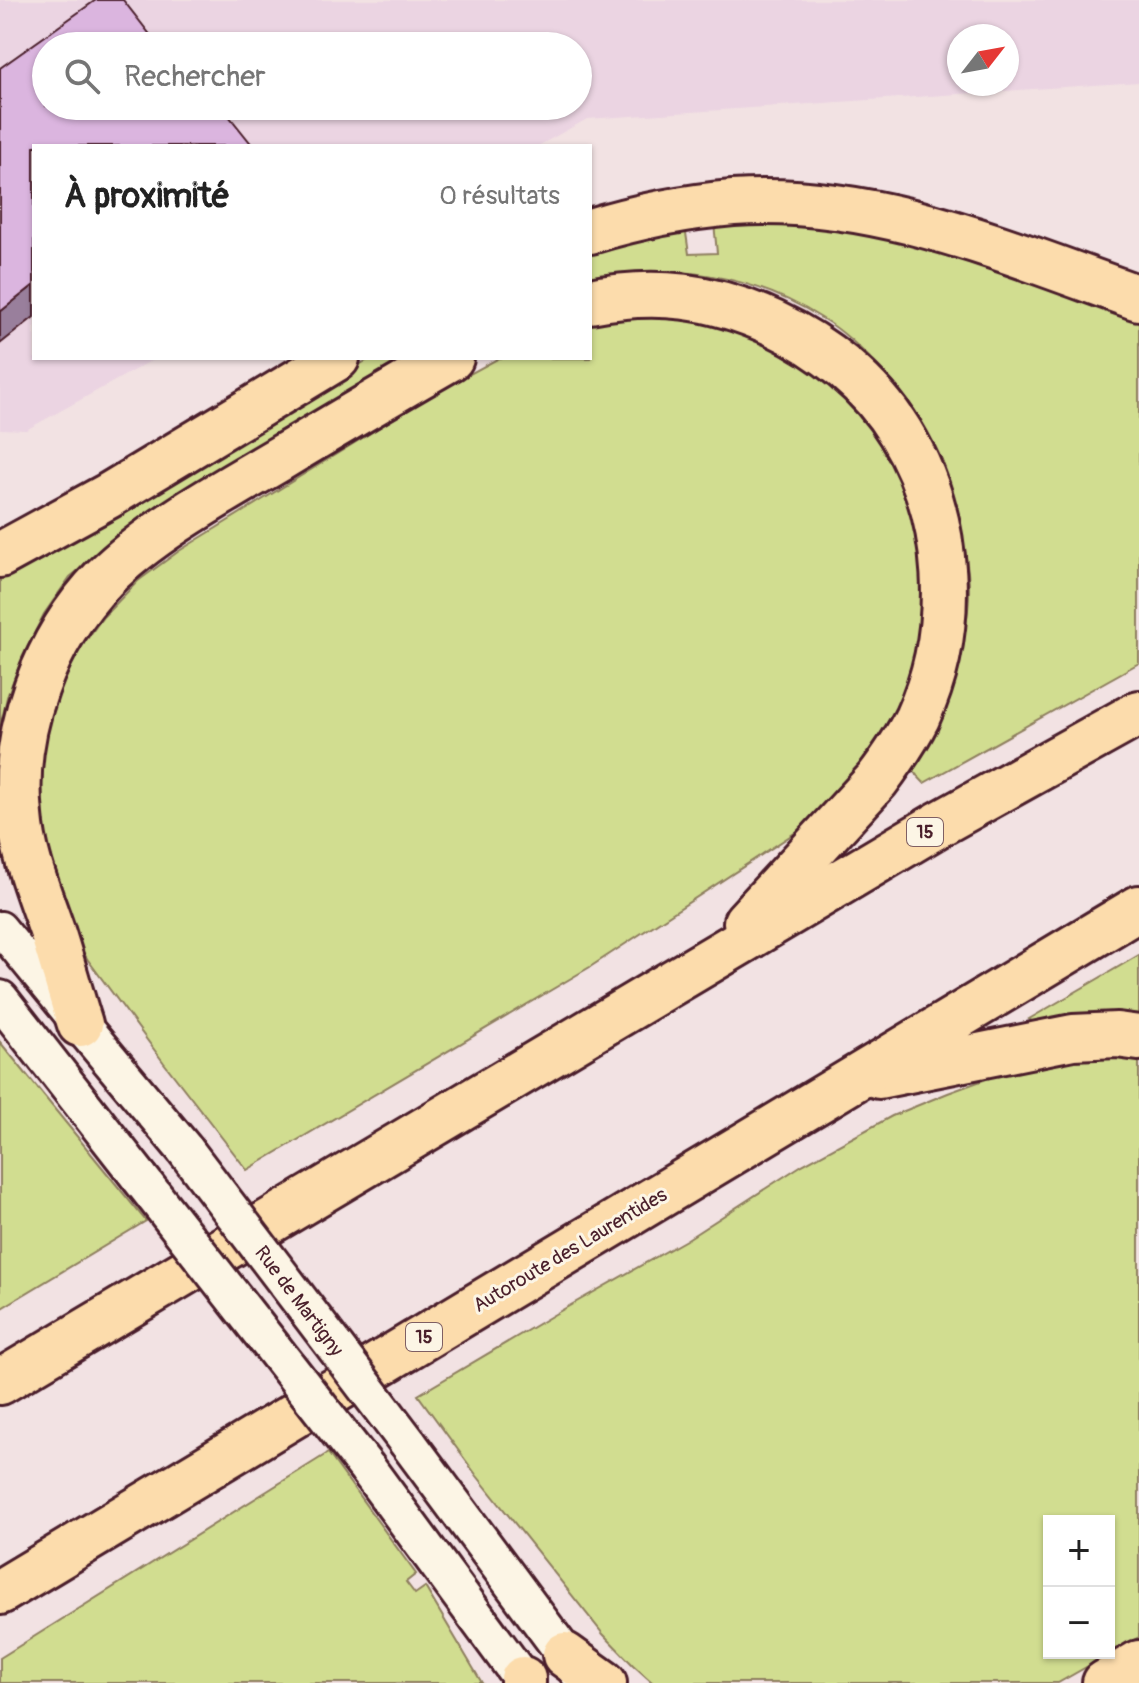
<!DOCTYPE html>
<html lang="fr">
<head>
<meta charset="utf-8">
<style>
	:root { --surface:#fff; --page:#f6f6f6; --text:#222; --muted:#767676; --line:#e0e0e0 }
	body { margin:0; font-family:Pangolin,sans-serif; background:var(--page); color:var(--text) }
	.controls { position:absolute; right:24px; bottom:24px; display:grid; overflow:hidden; border-radius:0px; box-shadow:0 2px 6px #0004 }
	.controls button { width:72px; height:72px; display:grid; place-items:center; padding:0; border:0; border-bottom:2px solid var(--line); background:var(--surface); color:var(--text); font:40px sans-serif }
	.compass { position:absolute; left:947px; top:24px; width:72px; height:72px; border-radius:50%; background:var(--surface); box-shadow:0 2px 6px #0004; rotate:59deg }
	.list { margin:0; padding:0; list-style:none }
	h2 { display:flex; justify-content:space-between; align-items:center; height:104px; margin:0; padding:0 32px; font-size:34px }
	h2 small { font-size:26px; font-weight:400; color:var(--muted) }
	.icon { flex:none; width:44px; height:44px; fill:none; stroke:currentColor; stroke-width:2; stroke-linecap:round; stroke-linejoin:round }
	.map { position:relative; flex:none; width:1139px; height:1683px; overflow:hidden }
	.search { position:absolute; background:var(--surface); box-shadow:0 2px 6px #0004; left:32px; top:32px; width:560px; height:88px; display:flex; align-items:center; gap:20px; box-sizing:border-box; padding:0 28px; border-radius:44px; color:var(--muted); font-size:30px }
	.panel { position:absolute; background:var(--surface); box-shadow:0 2px 6px #0004; left:32px; top:144px; width:560px; height:216px; border-radius:0px }
	.map>svg:first-child { display:block }
	.built { fill:#ebd4e2; fill-rule:evenodd }
	.green { fill:#d1dd90; stroke:#8e7e5e; stroke-width:2; fill-rule:evenodd }
	.lines { fill:none; stroke-linecap:round; stroke-linejoin:round }
	.tertiary-casing { stroke:#4a1f2b; stroke-width:38 }
	.secondary-casing { stroke:#4a1f2b; stroke-width:42 }
	.motorway-casing { stroke:#4a1f2b; stroke-width:50 }
	.tertiary { stroke:#fcf5e5; stroke-width:32 }
	.secondary { stroke:#fcf5e5; stroke-width:36 }
	.motorway { stroke:#fcdcac; stroke-width:44 }
	.secondary-bridge-casing { stroke:#4a1f2b; stroke-width:42; stroke-linecap:butt }
	.secondary-bridge { stroke:#fcf5e5; stroke-width:36 }
	.shaded-wall { fill:#997f9c; stroke:#4a1f2b; stroke-width:2 }
	.building { fill:#dbb5df; stroke:#4a1f2b; stroke-width:2 }
	.labels { text-anchor:middle; dominant-baseline:central; stroke-width:6; stroke-linejoin:round; paint-order:stroke }
	.shield { fill:#fcf5e5; stroke:#7f5f63; stroke-width:2 }
	.shield-label { font-size:18px; font-weight:bold; fill:#4a1f2b }
	.street-label { font-size:20px; fill:#4a1f2b; stroke:#fcf5e5 }
</style>
</head>
<body>
<div class="map">
<svg width="1139" height="1683" viewBox="0 0 1139 1683">
	<rect width="100%" height="100%" fill="#f2e2e3"/>
	<filter id="ink" filterUnits="userSpaceOnUse"><feTurbulence type="fractalNoise" baseFrequency=".0125" numOctaves="2"/><feDisplacementMap in="SourceGraphic" scale="16" xChannelSelector="R" yChannelSelector="G"/><feConvolveMatrix kernelMatrix="1 2 1 2 8 2 1 2 1" color-interpolation-filters="sRGB"/></filter>
	<g filter="url(#ink)">
		<path class="built" d="M0 0H1139V82L587 119 538 146H34V358H156L26 430 0 429ZM959 36H1007V84H959ZM46 46H578V106H46Z"/>
		<g class="green">
			<path d="M754 220 857 230 911 243 1139 320V663L924 783 910 768C918 754 928 741 936 727 954 696 970 622 969 586 968 562 963 538 957 514 948 477 934 441 913 408 902 391 888 376 874 362 859 347 842 330 823 319 754 275 670 261 590 278V250L685 226 689 254 717 253 714 223Z"/>
			<polygon points="686,315 759,337 828,379 870,423 903,485 914,520 921,553 921,634 912,673 898,712 875,757 810,823 590,967 247,1170 164,1063 88,960 71,933 43,854 40,773 45,728 57,692 77,653 103,617 138,581 179,551 442,389 499,358 590,358 590,321 608,317"/>
			<polygon points="371,358 416,358 148,514 70,577 44,614 22,658 7,697 0,728 0,573"/>
			<polygon points="1139,955 1139,1017 1033,1022 1029,1019"/>
			<polygon points="0,1042 146,1221 0,1309"/>
			<path d="M1078 1055 1139 1057V1637L1058 1683H653L633 1665 603 1634 477 1476 418 1395 555 1314 686 1240 802 1165 892 1116 948 1093 1036 1061ZM1049 1521H1109V1653H1049Z"/>
			<polygon points="328,1453 416,1574 406,1582 415,1594 425,1587 482,1683 0,1683 0,1658"/>
		</g>
		<g class="lines">
			<defs>
				<polyline id="tertiary" points="0,928 72,1016"/>
				<g id="secondary">
					<polyline points="0,999 140,1178"/>
					<polyline points="80,1024 186,1151"/>
					<polyline points="408,1443 581,1676"/>
					<polyline points="367,1468 525,1683"/>
				</g>
				<g id="motorway">
					<path d="M590 231C636 217 685 207 733 203 874 193 1009 252 1139 298"/>
					<path d="M590 301C656 288 712 295 773 323 824 347 871 384 900 432 952 517 958 629 917 718 906 740 892 760 877 780L746 922"/>
					<polyline points="0,555 108,496 337,358"/>
					<path d="M80 1024C70 993 62 962 52 931 39 893 23 856 20 815 11 730 45 639 104 578 150 532 223 492 279 459 336 425 393 391 451 358"/>
					<polyline points="879,1076 1073,1037 1117,1035 1139,1038"/>
					<polyline points="0,1382 941,823 1139,713"/>
					<polyline points="0,1592 1139,908"/>
					<polyline points="565,1655 604,1683"/>
					<polyline points="523,1679 523,1683"/>
					<polyline points="1105,1683 1139,1663"/>
				</g>
			</defs>
			<use href="#tertiary" class="tertiary-casing"/>
			<use href="#secondary" class="secondary-casing"/>
			<use href="#motorway" class="motorway-casing"/>
			<use href="#tertiary" class="tertiary"/>
			<use href="#secondary" class="secondary"/>
			<use href="#motorway" class="motorway"/>
			<defs>
				<g id="secondary-bridge">
					<polyline points="186,1151 408,1443"/>
					<polyline points="140,1178 367,1468"/>
				</g>
			</defs>
			<use href="#secondary-bridge" class="secondary-bridge-casing"/>
			<use href="#secondary-bridge" class="secondary-bridge"/>
		</g>
		<polygon class="shaded-wall" points="34,285 34,317 0,344 0,312"/>
		<polygon class="building" points="96,0 123,0 159,46 46,46 46,106 221,106 253,146 34,146 34,285 0,312 0,68"/>
	</g>
	<g class="labels">
		<g class="shield">
			<rect x="907" y="818" width="36" height="28" rx="6"/>
			<rect x="406" y="1323" width="36" height="28" rx="6"/>
		</g>
		<g class="shield-label">
			<text x="925" y="832">15</text>
			<text x="424" y="1337">15</text>
		</g>
		<g class="street-label">
			<text transform="translate(570 1250) rotate(-31)">Autoroute des Laurentides</text>
			<text transform="translate(299 1301) rotate(53)">Rue de Martigny</text>
		</g>
	</g>
</svg>
<div class="controls">
<button>+</button>
<button>−</button>
</div>
<svg class="compass" viewBox="-18 -18 36 36"><path d="M0-13l5 13h-10z" fill="#e53935"/><path d="M0 13l5-13h-10z" fill="#767676"/></svg>
<div class="search"><svg class="icon" aria-label="search" viewBox="0 0 24 24"><circle cx="10" cy="10" r="6"/><path d="M15 15l6 6"/></svg>Rechercher</div>
<section class="panel">
<h2>À proximité<small>0 résultats</small></h2>
<ul class="list">
</ul>
</section>
</div>
</body>
</html>
